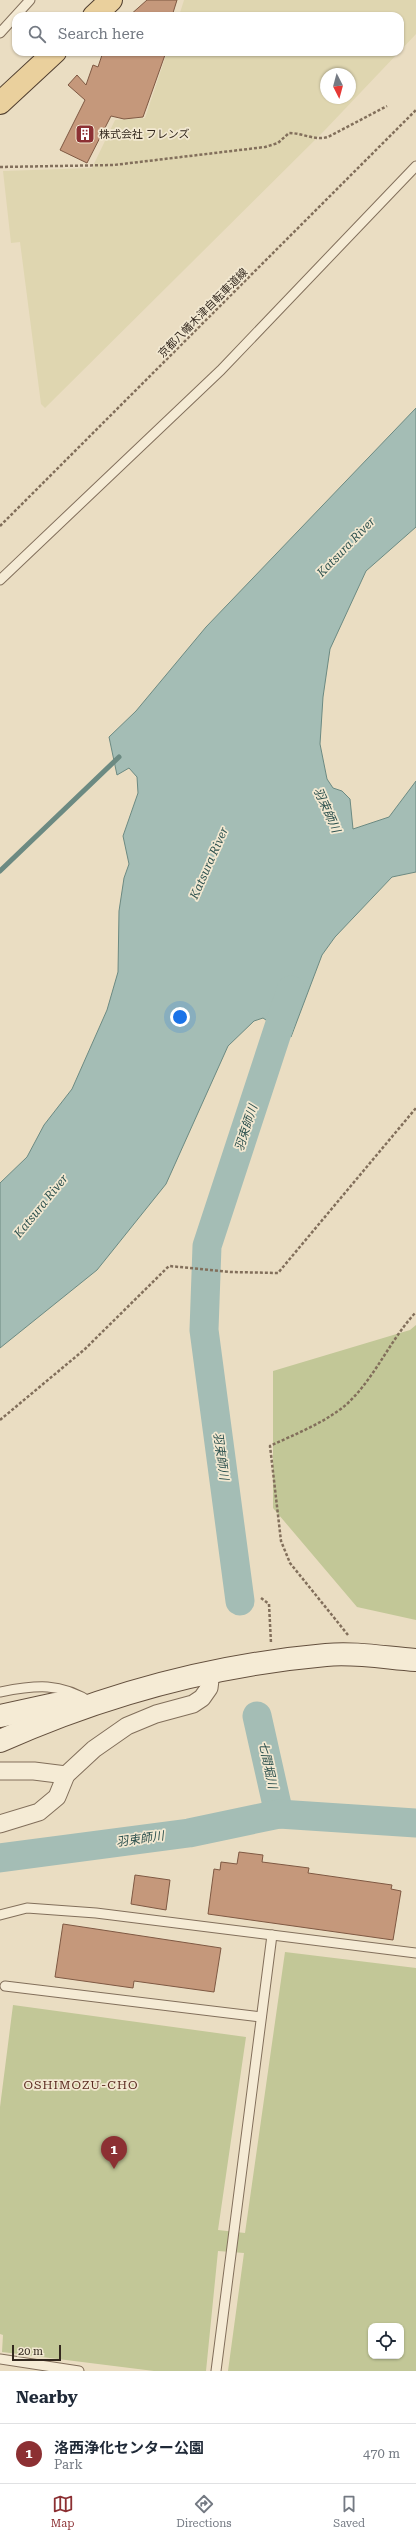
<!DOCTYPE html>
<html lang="en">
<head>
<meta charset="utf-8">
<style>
	:root { --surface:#fff; --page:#f6f6f7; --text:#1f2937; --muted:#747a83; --line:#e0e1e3; --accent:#8c3033 }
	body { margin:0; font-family:"Roboto Serif","Noto Sans JP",serif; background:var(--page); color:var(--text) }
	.controls { position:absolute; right:12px; bottom:12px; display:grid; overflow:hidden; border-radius:8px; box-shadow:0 1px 3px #0004 }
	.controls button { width:36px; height:36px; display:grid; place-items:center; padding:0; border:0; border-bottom:1px solid var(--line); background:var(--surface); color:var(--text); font:20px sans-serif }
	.compass { position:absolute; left:320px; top:68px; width:36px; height:36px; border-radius:50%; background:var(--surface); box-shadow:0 1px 3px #0004; rotate:174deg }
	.scale { position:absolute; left:12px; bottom:10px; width:49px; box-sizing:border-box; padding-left:4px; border:2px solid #33281e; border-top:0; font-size:11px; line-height:14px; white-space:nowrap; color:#33281e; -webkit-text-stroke:3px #f2e8d1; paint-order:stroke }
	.you { position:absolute; left:180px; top:1017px; width:14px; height:14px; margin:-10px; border:3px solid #fff; border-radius:50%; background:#1a73e8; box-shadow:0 0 0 6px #1a73e833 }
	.badge { display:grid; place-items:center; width:26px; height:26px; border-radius:50%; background:var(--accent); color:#fff; font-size:13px; font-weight:700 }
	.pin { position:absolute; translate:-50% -33px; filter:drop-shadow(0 1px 2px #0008) }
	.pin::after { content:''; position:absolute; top:21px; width:14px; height:12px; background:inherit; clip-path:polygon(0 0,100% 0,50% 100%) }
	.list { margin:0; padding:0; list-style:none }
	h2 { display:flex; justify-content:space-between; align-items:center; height:52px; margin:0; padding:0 16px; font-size:17px }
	h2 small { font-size:13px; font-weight:400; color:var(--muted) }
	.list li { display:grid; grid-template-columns:26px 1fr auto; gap:12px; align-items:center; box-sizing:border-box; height:60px; padding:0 16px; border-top:1px solid var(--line) }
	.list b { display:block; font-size:15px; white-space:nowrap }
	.list p { margin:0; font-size:13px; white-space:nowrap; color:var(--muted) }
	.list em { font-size:13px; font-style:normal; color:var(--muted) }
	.icon { flex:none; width:22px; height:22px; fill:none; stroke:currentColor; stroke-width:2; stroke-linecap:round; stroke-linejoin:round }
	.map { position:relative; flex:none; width:416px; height:2371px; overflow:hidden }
	.search { position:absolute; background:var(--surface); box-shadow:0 1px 3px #0004; left:12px; right:12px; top:12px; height:44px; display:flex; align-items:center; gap:10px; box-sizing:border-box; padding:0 14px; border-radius:12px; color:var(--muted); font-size:15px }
	.sheet { height:112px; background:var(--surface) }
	nav { display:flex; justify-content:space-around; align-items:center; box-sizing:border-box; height:56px; border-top:1px solid var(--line); background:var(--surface); font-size:11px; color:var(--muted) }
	nav a { display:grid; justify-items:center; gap:2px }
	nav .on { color:var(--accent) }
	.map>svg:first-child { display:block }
	.farmland { fill:#dfd6b0; fill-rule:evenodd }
	.green { fill:#c2c797; fill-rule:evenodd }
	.water { fill:#a4bdb5; stroke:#6c8a82 }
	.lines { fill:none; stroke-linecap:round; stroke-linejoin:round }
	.stream { stroke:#6c8a82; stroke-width:5 }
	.river { stroke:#a4bdb5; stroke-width:29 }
	.building { fill:#c5987b; stroke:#7f5943 }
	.lane-casing { stroke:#826f5b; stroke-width:11 }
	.street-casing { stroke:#826f5b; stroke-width:19 }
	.secondary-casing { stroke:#64503e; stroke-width:24 }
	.primary-casing { stroke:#503e2f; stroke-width:24 }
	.path { stroke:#826f5b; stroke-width:2.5; stroke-dasharray:3 2; stroke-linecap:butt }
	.lane { stroke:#f5ebd5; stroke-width:9 }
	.street { stroke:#f5ebd5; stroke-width:17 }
	.secondary { stroke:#f5ebd5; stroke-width:22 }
	.primary { stroke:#ead09d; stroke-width:22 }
	.labels { text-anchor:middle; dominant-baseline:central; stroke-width:3.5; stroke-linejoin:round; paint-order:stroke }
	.poi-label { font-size:11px; fill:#33281e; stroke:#f2e8d1; text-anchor:start }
	.street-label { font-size:11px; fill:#33281e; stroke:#f2e8d1 }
	.water-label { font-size:12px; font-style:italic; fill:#2e524f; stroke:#f2e8d1 }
	.neighbourhood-label { font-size:12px; letter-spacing:1px; fill:#5c2c21; stroke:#f2e8d1 }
</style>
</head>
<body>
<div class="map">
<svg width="416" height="2371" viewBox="0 0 416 2371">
	<rect width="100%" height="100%" fill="#eaddc2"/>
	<g class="farmland">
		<polygon points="184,0 416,0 416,34 400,51 400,16 179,16"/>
		<path d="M167 52H399L324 131 45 408 41 404 20 242 11 243 3 171 92 168 115 120 145 118ZM326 74H350V98H326Z"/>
	</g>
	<g class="green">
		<polygon points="416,1325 416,1620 357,1607 273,1508 273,1371 410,1330"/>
		<path d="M285 1952 416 1968V2371H228L244 2253 218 2251 206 2371H154L2 2352 3 2335 0 2334V2107L13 2005 246 2037 218 2230 245 2233ZM371 2326H401V2356H371Z"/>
	</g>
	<polygon class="water" points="416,408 416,527 366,571 330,649 323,697 320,744 327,779 333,788 342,791 350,799 353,829 389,817 416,781 416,872 392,877 335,937 322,955 291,1037 263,1018 254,1021 228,1046 166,1184 97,1270 0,1348 0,1183 27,1157 44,1125 72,1089 107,1010 118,972 119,911 124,878 129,864 123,836 138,793 137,777 129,768 117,775 109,737 136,711 206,627"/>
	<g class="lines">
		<polyline class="stream" points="0,871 119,757"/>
		<g class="river">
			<polyline points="240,1601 204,1330 207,1246 291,990"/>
			<polyline points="257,1716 279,1814"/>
			<polyline points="0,1858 189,1833 279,1814 416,1823"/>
		</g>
	</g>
	<g class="building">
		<polygon points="147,0 177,0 172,16 129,16"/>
		<polygon points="103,52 166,52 143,117 124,119 111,116 87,163 60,150 85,100 68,85 77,75 86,85 93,65 98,67"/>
		<polygon points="239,1852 263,1855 262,1862 309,1868 308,1873 392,1885 391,1889 401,1891 393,1940 208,1914 214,1869 220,1870 221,1862 237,1864"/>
		<polygon points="135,1875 170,1880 166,1910 131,1904"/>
		<polygon points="63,1924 221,1948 214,1992 134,1981 133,1988 55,1977"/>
	</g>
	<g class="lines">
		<defs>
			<g id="lane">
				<polyline points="0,33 30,0"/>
				<polyline points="0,580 221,370 416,166"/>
				<path d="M0 1692C36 1685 60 1682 92 1703"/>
				<polyline points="0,1915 27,1908 96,1913 416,1953"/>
				<polyline points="5,1986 261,2017"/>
				<polyline points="0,2359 79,2371"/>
				<polyline points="216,2371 272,1935"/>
			</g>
			<g id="street">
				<polyline points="0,1771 34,1771 66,1775"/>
				<polyline points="0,1824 39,1812 57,1797 66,1775 94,1749 127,1726 156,1714 193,1704 202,1698 209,1688 211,1672"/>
			</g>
			<g id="secondary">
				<polyline points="0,1716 55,1704 71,1704"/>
				<path d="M0 1741C103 1695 213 1665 326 1655 355 1652 387 1658 416 1660"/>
			</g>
			<g id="primary">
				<polyline points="94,16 111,0"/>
				<polyline points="0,103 55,52"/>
			</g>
		</defs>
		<use href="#lane" class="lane-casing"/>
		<use href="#street" class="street-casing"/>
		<use href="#secondary" class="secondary-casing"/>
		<use href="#primary" class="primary-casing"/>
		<g class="path">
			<path d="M0 167 114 165 265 147 278 143 289 133C303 133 315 141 328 137L387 106"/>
			<polyline points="0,526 416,110"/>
			<polyline points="0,1420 85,1349 169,1266 231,1272 278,1273 416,1108"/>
			<polyline points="261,1598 269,1604 271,1643"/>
			<path d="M348 1635 290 1563 281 1541 270 1446C295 1434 327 1422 348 1403 376 1376 390 1340 416 1312"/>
		</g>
		<use href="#lane" class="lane"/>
		<use href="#street" class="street"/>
		<use href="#secondary" class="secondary"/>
		<use href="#primary" class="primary"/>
	</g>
	<defs>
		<symbol id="building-square" viewBox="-11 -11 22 22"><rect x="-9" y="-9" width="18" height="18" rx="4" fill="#8c3033" stroke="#f2e8d1"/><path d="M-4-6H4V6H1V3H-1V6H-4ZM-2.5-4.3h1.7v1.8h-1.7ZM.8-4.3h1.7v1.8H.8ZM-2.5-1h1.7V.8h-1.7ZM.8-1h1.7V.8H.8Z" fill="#fff"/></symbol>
	</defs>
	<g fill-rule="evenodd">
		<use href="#building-square" x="74" y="123" width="22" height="22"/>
	</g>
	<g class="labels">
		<g class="poi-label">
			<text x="99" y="134">株式会社 フレンズ</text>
		</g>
		<g class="street-label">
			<text transform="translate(203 313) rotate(-45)">京都八幡木津自転車道線</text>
		</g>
		<g class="water-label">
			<text transform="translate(346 547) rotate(-46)">Katsura River</text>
			<text transform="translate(327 810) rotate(66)">羽束師川</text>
			<text transform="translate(209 863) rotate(-66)">Katsura River</text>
			<text transform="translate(246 1128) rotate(-72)">羽束師川</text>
			<text transform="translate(41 1206) rotate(-51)">Katsura River</text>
			<text transform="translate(221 1456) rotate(82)">羽束師川</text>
			<text transform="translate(268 1765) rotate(78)">七間堀川</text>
			<text transform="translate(140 1839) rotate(-8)">羽束師川</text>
		</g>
		<g class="neighbourhood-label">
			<text x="81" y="2085">OSHIMOZU-CHO</text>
		</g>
	</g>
</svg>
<div class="controls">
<button><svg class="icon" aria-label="locate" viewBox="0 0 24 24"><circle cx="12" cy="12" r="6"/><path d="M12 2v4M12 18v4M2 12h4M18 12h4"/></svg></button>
</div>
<svg class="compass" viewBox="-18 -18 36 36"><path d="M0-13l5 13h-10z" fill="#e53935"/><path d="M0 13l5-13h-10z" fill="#747a83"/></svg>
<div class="scale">20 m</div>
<div class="you"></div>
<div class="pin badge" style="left:114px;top:2169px">1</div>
<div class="search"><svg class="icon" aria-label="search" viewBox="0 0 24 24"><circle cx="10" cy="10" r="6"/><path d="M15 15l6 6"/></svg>Search here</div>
</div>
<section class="sheet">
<h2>Nearby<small></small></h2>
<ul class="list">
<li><span class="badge">1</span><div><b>洛西浄化センター公園</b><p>Park</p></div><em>470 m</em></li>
</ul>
</section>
<nav>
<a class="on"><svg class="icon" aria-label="map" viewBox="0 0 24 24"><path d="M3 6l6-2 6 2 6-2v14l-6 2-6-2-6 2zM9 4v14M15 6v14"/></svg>Map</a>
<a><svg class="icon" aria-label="directions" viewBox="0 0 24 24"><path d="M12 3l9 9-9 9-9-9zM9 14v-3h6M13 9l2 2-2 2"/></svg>Directions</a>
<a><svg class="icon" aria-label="saved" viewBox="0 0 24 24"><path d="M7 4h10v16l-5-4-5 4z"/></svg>Saved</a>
</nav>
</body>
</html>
